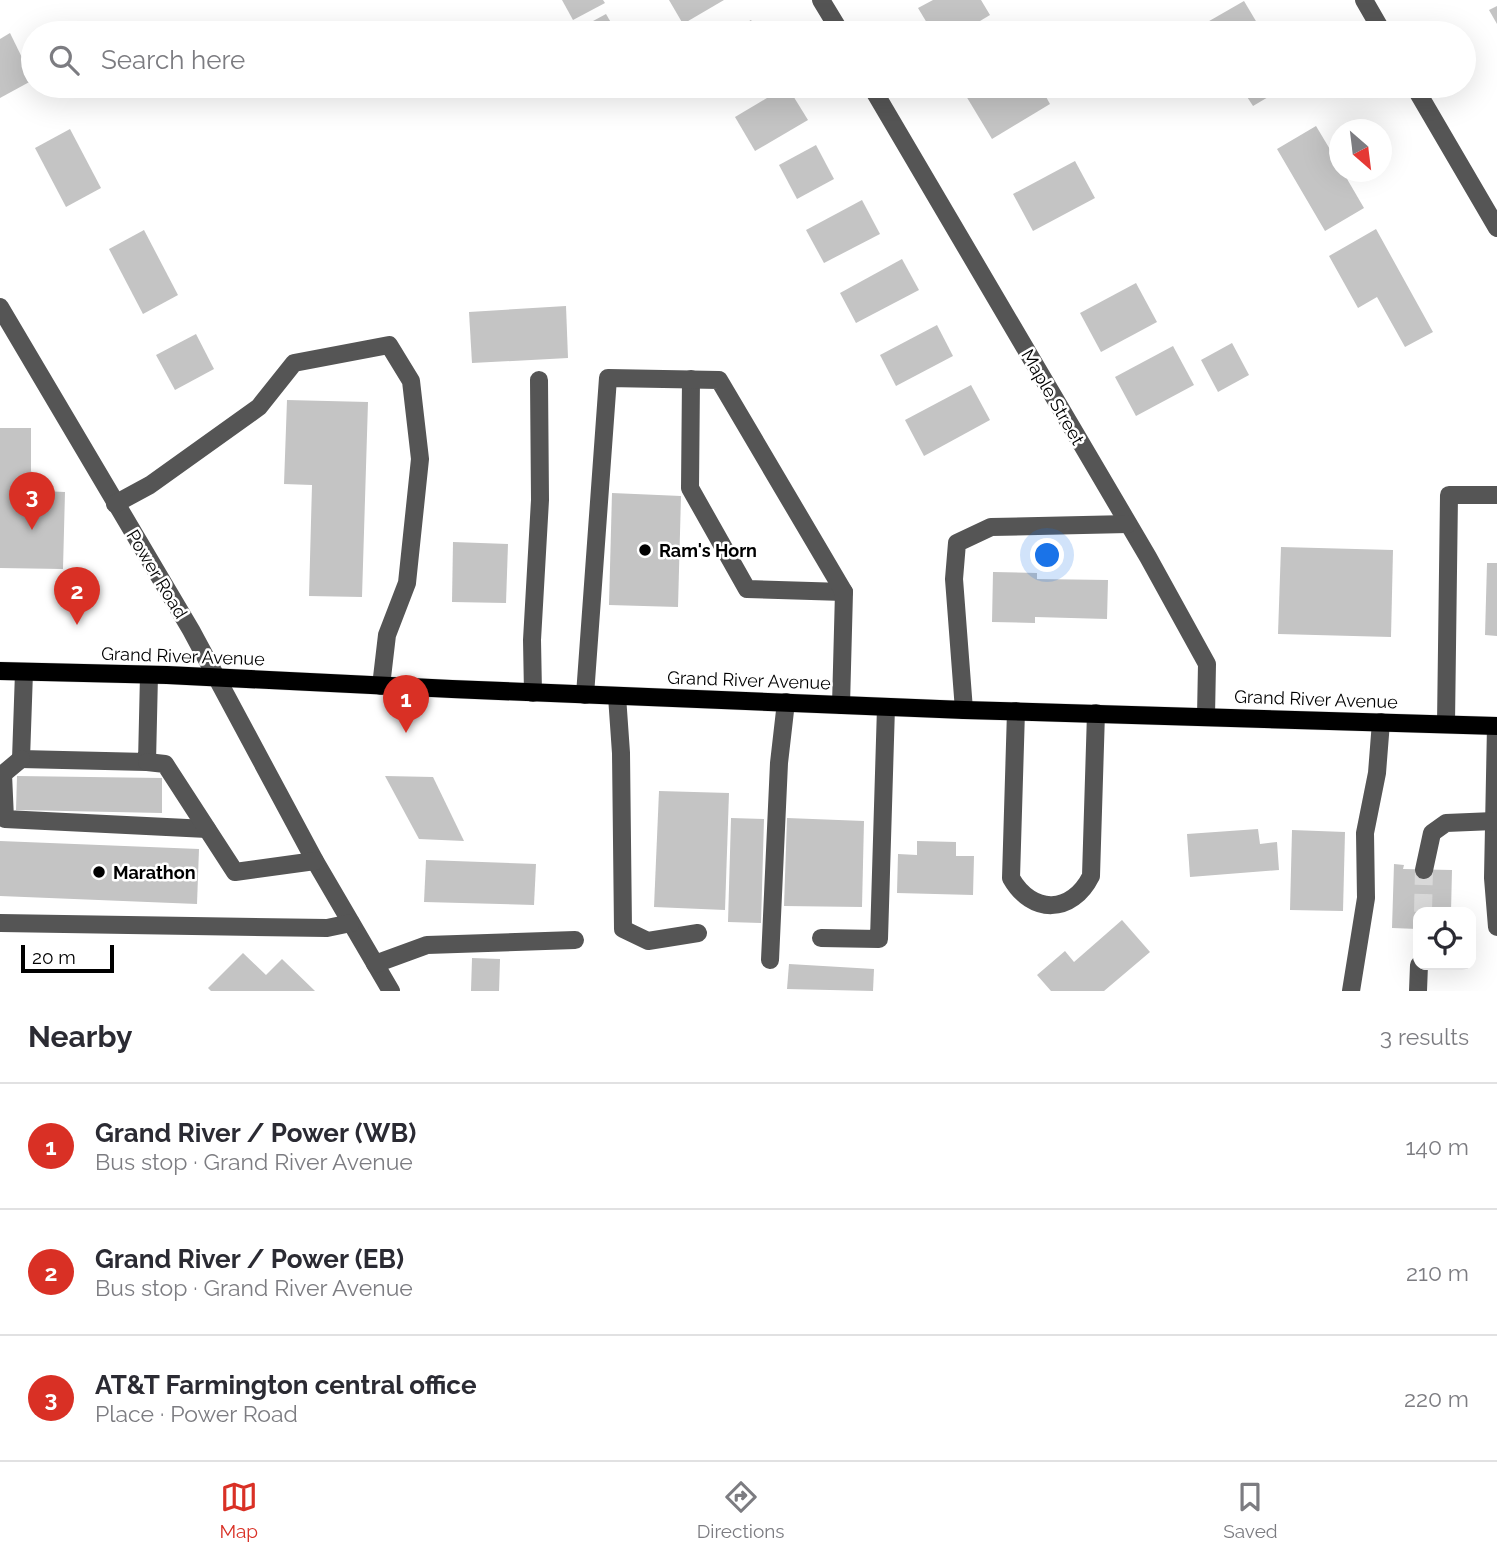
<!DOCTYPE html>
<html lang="en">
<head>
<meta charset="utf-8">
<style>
	:root { --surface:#fff; --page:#f2f2f3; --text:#2b2b33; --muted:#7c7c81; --line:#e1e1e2; --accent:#d93025 }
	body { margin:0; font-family:Raleway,sans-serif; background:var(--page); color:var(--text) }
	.controls { position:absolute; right:21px; bottom:21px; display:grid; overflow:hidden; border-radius:14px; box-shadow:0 7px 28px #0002 }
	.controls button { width:63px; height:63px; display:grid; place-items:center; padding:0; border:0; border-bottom:2px solid var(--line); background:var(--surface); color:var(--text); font:35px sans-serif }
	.compass { position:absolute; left:1329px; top:119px; width:63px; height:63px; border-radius:50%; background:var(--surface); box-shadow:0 7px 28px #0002; rotate:152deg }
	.scale { position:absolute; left:21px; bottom:18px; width:93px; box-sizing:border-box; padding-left:7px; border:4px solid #000; border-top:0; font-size:19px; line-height:24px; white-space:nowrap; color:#000; -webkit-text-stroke:5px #fff; paint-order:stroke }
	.you { position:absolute; left:1048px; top:556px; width:24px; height:24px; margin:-18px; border:5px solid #fff; border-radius:50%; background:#1a73e8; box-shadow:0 0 0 10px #1a73e833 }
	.badge { display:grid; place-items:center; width:46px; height:46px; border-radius:50%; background:var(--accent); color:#fff; font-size:23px; font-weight:700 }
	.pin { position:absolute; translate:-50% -58px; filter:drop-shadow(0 2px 4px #0008) }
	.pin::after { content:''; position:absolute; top:37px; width:24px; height:21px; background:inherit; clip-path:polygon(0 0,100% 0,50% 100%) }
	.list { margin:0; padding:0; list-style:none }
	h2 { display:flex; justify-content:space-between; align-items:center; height:91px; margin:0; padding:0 28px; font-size:30px }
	h2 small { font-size:23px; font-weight:400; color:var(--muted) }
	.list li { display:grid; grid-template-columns:46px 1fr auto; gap:21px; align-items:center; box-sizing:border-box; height:126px; padding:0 28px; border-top:2px solid var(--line) }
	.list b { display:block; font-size:26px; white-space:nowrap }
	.list p { margin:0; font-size:23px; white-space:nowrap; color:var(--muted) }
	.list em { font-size:23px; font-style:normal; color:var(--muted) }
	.icon { flex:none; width:38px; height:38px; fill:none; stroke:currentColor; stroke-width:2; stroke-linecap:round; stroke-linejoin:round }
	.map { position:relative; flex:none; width:1497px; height:991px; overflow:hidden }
	.search { position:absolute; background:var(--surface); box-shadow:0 7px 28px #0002; left:21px; right:21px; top:21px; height:77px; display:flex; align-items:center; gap:18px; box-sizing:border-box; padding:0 24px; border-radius:38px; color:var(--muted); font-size:26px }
	.sheet { height:469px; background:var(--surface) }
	nav { display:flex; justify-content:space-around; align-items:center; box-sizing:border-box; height:98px; border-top:2px solid var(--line); background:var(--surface); font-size:19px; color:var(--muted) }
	nav a { display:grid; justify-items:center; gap:4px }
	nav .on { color:var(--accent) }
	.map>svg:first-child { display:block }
	.building { fill:#c4c4c4 }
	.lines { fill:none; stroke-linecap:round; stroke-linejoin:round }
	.minor-tunnel { stroke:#d9d9d9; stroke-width:18; stroke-dasharray:18 9; stroke-linecap:butt }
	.major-casing { stroke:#dbdbdb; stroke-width:19 }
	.minor { stroke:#555; stroke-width:18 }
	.major { stroke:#000; stroke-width:18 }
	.poi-dot { fill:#000; stroke:#fff; stroke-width:2.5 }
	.labels { text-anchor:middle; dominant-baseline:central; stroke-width:5; stroke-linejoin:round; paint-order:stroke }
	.street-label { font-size:18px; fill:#000; stroke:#fff }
	.poi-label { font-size:18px; font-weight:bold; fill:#000; stroke:#fff; text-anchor:start }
</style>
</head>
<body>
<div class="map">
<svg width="1497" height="991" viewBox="0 0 1497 991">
	<rect width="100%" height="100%" fill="#fff"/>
	<g class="building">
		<polygon points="562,0 603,0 605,3 573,20"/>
		<polygon points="669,0 724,0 683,24"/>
		<polygon points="933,0 981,0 990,15 960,33 933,33 918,8"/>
		<polygon points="1244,1 1263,33 1209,33 1204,24"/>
		<polygon points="1497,6 1497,24 1489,10"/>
		<polygon points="606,14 617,33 585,33 582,27"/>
		<polygon points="751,20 759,33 728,33"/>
		<polygon points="10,33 33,80 0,98 0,39"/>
		<polygon points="787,86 808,120 755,151 735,117"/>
		<polygon points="960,86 1040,86 1050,104 992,139"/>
		<polygon points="1240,86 1287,86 1253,106"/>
		<polygon points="1316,126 1340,166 1340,172 1343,172 1364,208 1325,231 1277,149"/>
		<polygon points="70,129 101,188 66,207 35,148"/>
		<polygon points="816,145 834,179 797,199 779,165"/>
		<polygon points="1075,161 1095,198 1033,231 1013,194"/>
		<polygon points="862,200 880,234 824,263 806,230"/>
		<polygon points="1376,229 1433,332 1405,347 1377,297 1358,308 1329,256"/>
		<polygon points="144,230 178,295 143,314 109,249"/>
		<polygon points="902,259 919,290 856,323 840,293"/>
		<polygon points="1136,283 1157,322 1101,352 1080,313"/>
		<polygon points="566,306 568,358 472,363 469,312"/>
		<polygon points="937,325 953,356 896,386 880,355"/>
		<polygon points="196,334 214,369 175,390 156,355"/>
		<polygon points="1232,343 1249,375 1218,392 1201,360"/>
		<polygon points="1173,346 1194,385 1136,416 1115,377"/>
		<polygon points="971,385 990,420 924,456 905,420"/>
		<polygon points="287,400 368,402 362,597 309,596 312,485 284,484"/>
		<polygon points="0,428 31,428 31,471 42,491 65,492 63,569 0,568"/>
		<polygon points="612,493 681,496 678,607 609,605"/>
		<polygon points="453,542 508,544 506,603 452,602"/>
		<polygon points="1281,547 1393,550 1391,637 1278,634"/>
		<polygon points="1487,563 1497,563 1497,636 1485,635"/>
		<polygon points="993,572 1037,573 1037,579 1108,580 1107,619 1035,617 1035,623 992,622"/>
		<polygon points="17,776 162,778 162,813 16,810"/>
		<polygon points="385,776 433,777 464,841 419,839"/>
		<polygon points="659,791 729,793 725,910 654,907"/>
		<polygon points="731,818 764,819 761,923 728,922"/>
		<polygon points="787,818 864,821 862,907 784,906"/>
		<polygon points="1258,829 1260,844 1277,842 1279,870 1190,877 1187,834"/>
		<polygon points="1292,830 1345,832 1343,911 1290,910"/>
		<polygon points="0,841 199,849 197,904 0,896"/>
		<polygon points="917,841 956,842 956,856 974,856 973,895 897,893 898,854 917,855"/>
		<polygon points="426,860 536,864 534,905 424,902"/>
		<polygon points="1394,864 1404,865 1403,869 1452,870 1451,912 1418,912 1418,929 1392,928"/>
		<polygon points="1122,920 1150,952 1104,991 1051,991 1037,975 1065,951 1074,962"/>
		<polygon points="243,953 266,975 282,959 315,991 211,991 208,988"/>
		<polygon points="472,958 500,959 499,991 471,991"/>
		<polygon points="789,964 874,969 873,991 787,989"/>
	</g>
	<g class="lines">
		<polyline class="minor-tunnel" points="1423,912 1424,870"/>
		<defs>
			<polyline id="major" points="0,671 167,675 452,689 964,710 1497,726"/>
		</defs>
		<use href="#major" class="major-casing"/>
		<g class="minor">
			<polyline points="821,0 841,33"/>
			<polyline points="1364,0 1383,33"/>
			<polyline points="871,86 1148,557 1207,664 1206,716"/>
			<polyline points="1414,86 1497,228"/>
			<polyline points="0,307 191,630 315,861 391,991"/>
			<polyline points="691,379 690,488 747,589 844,592"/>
			<polyline points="115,504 150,485 259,407 294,363 389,345 411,381 420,459 407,583 387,635 381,686"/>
			<polyline points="24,672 21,759 147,762 149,675"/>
			<polyline points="533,693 532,640 540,500 539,380"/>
			<polyline points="585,695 608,378 719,380 844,592 841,705"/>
			<polyline points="617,696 621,753 623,929 648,941 698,933"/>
			<polyline points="964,710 954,579 957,543 991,527 1128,524"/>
			<path d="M1016 711 1011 878C1032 915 1072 914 1091 876L1096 713"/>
			<polyline points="1446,724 1449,495 1497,495"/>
			<polyline points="1496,726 1493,878 1497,927"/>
			<polyline points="21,759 3,774 5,819 207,829"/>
			<polyline points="147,762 165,764 235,872 315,861"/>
			<polyline points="1424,870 1432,833 1446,823 1494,821"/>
			<polyline points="0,923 327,928 351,923"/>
			<polyline points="821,938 879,939 886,707"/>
			<polyline points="770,960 779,763 786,702"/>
			<polyline points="375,964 427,945 575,940"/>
			<polyline points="1351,991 1366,898 1365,833 1377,773 1381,722"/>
			<polyline points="1418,991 1419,965"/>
		</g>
		<use href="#major" class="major"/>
	</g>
	<g class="poi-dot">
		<circle cx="645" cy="550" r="7"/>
		<circle cx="99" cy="872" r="7"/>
	</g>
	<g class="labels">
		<g class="street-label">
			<text transform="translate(1053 397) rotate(60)">Maple Street</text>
			<text transform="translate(157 574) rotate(59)">Power Road</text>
			<text transform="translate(183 656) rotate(2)">Grand River Avenue</text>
			<text transform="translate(749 680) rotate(2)">Grand River Avenue</text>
			<text transform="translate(1316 699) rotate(2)">Grand River Avenue</text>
		</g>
		<g class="poi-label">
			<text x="659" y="550">Ram's Horn</text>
			<text x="113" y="872">Marathon</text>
		</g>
	</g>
</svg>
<div class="controls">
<button><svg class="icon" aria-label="locate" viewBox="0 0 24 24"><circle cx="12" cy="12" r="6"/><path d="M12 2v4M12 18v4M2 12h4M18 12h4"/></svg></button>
</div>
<svg class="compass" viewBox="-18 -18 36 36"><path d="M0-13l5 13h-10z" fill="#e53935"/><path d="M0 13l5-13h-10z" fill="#7c7c81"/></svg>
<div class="scale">20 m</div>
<div class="you"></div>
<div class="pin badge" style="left:406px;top:733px">1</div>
<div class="pin badge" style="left:77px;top:625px">2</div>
<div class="pin badge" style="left:32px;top:530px">3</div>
<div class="search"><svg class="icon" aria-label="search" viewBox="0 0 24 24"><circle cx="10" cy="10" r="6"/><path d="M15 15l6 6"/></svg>Search here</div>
</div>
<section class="sheet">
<h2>Nearby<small>3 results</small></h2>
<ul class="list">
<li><span class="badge">1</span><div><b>Grand River / Power (WB)</b><p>Bus stop · Grand River Avenue</p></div><em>140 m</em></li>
<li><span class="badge">2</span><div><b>Grand River / Power (EB)</b><p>Bus stop · Grand River Avenue</p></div><em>210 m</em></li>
<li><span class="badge">3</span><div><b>AT&amp;T Farmington central office</b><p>Place · Power Road</p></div><em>220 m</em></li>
</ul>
</section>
<nav>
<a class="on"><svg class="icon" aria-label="map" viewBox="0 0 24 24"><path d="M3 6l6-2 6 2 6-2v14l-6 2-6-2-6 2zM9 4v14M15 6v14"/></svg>Map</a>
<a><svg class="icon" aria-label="directions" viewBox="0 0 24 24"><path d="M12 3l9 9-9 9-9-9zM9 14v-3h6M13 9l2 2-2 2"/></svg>Directions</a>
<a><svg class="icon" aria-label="saved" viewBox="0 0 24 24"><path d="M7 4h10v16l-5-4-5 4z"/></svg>Saved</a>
</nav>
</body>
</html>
